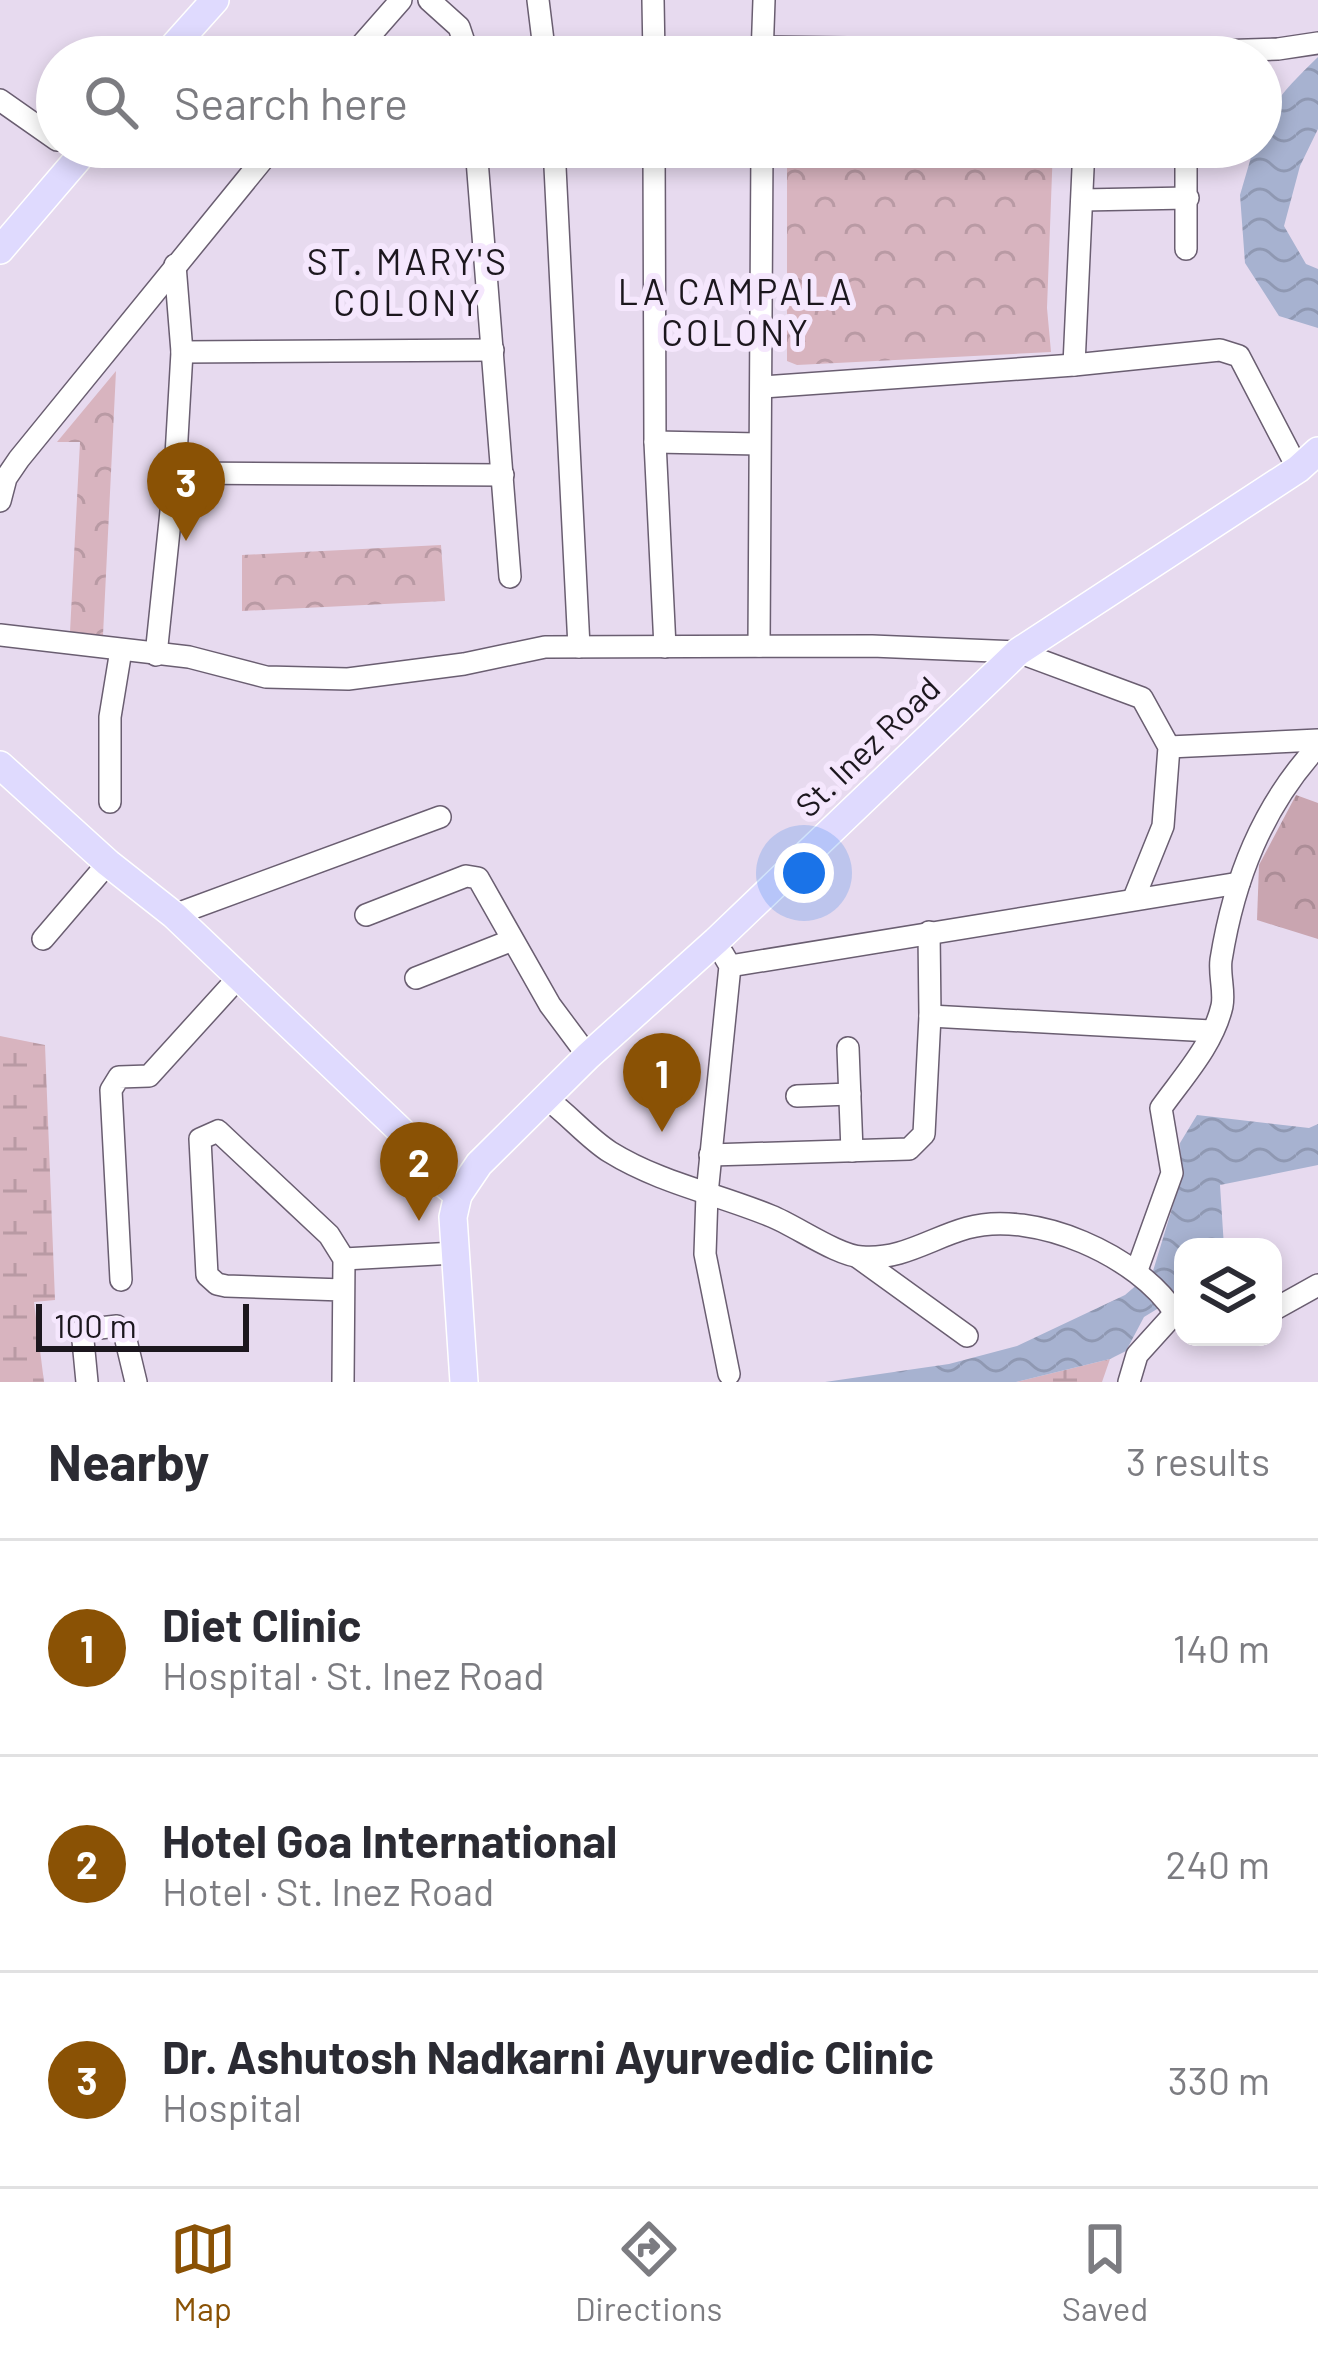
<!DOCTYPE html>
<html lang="en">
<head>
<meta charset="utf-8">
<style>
	:root { --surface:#fff; --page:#f2f2f3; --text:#2b2b33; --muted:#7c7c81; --line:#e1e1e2; --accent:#8a5205 }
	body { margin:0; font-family:Barlow,sans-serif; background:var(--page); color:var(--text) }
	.controls { position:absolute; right:36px; bottom:36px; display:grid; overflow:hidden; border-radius:24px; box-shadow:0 6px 18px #0003 }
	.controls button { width:108px; height:108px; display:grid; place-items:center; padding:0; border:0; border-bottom:3px solid var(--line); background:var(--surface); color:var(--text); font:60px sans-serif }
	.scale { position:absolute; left:36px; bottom:30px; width:213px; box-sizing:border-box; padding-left:12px; border:6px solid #1c171e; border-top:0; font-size:33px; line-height:42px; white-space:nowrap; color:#1c171e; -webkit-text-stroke:9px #f5e7fd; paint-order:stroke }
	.you { position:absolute; left:804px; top:873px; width:42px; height:42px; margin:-30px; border:9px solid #fff; border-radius:50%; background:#1a73e8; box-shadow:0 0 0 18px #1a73e833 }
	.badge { display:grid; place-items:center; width:78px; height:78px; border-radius:50%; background:var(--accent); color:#fff; font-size:39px; font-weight:700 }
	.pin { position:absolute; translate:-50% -99px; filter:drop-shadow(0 3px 6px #0008) }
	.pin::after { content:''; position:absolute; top:63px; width:42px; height:36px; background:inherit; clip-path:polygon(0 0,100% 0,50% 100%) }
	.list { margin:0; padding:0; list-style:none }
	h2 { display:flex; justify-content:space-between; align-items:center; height:156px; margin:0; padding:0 48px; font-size:51px }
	h2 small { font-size:39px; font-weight:400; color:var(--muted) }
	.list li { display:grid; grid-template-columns:78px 1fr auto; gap:36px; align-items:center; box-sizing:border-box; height:216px; padding:0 48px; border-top:3px solid var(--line) }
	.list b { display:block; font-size:45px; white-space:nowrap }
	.list p { margin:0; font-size:39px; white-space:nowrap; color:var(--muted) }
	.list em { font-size:39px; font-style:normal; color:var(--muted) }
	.icon { flex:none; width:66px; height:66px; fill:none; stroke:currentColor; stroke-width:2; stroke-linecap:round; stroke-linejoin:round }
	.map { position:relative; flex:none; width:1318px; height:1382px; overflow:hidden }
	.search { position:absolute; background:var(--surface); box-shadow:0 6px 18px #0003; left:36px; right:36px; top:36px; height:132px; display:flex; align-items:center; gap:30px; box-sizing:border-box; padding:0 42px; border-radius:66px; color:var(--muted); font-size:45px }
	.sheet { height:804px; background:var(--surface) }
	nav { display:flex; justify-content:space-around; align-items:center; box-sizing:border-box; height:168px; border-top:3px solid var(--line); background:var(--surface); font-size:33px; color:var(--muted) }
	nav a { display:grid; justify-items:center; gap:6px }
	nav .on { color:var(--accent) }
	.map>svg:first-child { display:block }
	.forest { fill:url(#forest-crowns) }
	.wetland { fill:url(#wetland-marsh) }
	.park { fill:url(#park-crowns) }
	.water { fill:url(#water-waves) }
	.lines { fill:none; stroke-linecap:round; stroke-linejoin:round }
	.minor-casing { stroke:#6a5e71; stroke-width:24 }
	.major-casing { stroke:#fff; stroke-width:30 }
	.minor { stroke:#fff; stroke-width:21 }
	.major { stroke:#dfdafe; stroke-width:27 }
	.labels { text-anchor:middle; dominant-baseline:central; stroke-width:12; stroke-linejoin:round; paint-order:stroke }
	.street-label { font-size:33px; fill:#1c171e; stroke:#f5e7fd }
	.neighbourhood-label { font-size:36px; letter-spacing:3px; fill:#1c171e; stroke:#f5e7fd }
</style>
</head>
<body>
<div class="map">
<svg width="1318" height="1382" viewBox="0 0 1318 1382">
	<defs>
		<pattern id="forest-crowns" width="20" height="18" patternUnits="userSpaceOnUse" patternTransform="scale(3)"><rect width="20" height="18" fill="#c9a5b0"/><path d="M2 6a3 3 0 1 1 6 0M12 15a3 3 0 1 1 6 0" fill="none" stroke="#ac8d97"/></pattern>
		<pattern id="wetland-marsh" width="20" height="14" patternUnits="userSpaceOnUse" patternTransform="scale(3)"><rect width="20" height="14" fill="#d8b4bf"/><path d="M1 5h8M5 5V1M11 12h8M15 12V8" fill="none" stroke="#b99aa4"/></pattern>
		<pattern id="park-crowns" width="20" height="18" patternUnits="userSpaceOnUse" patternTransform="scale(3)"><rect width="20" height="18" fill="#d8b4bf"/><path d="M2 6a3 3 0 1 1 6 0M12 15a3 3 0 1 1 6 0" fill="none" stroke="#b99aa4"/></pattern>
		<pattern id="water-waves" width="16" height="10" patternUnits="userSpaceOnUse" patternTransform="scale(3)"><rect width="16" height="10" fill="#a7b2d0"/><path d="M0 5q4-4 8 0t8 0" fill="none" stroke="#8f98b2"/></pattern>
	</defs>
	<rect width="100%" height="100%" fill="#e7daef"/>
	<polygon class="forest" points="1296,795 1318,803 1318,939 1257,920 1259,865"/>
	<g class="wetland">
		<polygon points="0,1036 45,1045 55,1300 34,1302 44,1382 0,1382"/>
		<polygon points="1110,1359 1102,1382 1016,1382"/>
	</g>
	<g class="park">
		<polygon points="787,147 1053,147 1047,308 1051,352 797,365 787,361"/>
		<polygon points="116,371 103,635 70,632 80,442 57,442"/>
		<polygon points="441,545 445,601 242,611 242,555"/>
	</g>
	<g class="water">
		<path d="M1318 57V129L1300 166 1284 226 1306 264 1318 269V328L1279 316 1245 263 1240 195 1254 147H1261C1261 109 1293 82 1318 57Z"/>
		<polygon points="1197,1115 1309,1128 1318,1124 1318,1165 1220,1185 1224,1247 1183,1247 1183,1305 1175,1298 1144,1317 1126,1351 1110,1359 1016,1382 825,1382 949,1364 1017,1346 1125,1295 1153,1271 1181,1179 1180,1143"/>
	</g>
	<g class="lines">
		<defs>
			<g id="minor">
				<polyline points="429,0 459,27 469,57"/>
				<polyline points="538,0 545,57"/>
				<polyline points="653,0 654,57"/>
				<polyline points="762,47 1183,52 1278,49 1318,43"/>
				<polyline points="351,57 401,0"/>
				<polyline points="762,57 764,0"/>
				<polyline points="0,100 57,140"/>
				<polyline points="476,147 510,577"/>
				<polyline points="554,147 579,647"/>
				<polyline points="654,147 655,442 665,647"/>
				<polyline points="1082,200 1188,198"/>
				<polyline points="1186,249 1186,147"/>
				<polyline points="182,352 493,350"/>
				<polyline points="1074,365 1084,147"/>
				<polyline points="763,387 1074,365 1220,350 1239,356 1298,469"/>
				<polyline points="655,442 759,444"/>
				<polyline points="175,473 503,475"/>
				<polyline points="0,501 6,478 19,459 273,147"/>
				<polyline points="0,635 189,657 266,677 348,679 464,664 545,647 872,646 1018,652 1142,698 1169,747 1163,826 1134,898"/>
				<polyline points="759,646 762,147"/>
				<polyline points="156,655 175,473 182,352 175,265"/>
				<polyline points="1169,747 1318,740"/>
				<polyline points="110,802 110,717 121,650"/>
				<polyline points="174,915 440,817"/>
				<polyline points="366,915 466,876 478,878 550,1005 588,1056"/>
				<polyline points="43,939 108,863"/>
				<polyline points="723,954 730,966 707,1194 705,1254 729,1374"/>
				<polyline points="730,966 1239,883"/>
				<polyline points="416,978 510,941"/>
				<polyline points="930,1016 1211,1031"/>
				<polyline points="848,1048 852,1151"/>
				<polyline points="797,1096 850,1094"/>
				<path d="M547 1099C569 1115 588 1138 610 1152 660 1183 718 1194 771 1216 796 1226 838 1256 862 1257 902 1260 931 1238 967 1228 1034 1209 1139 1256 1175 1313L1183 1317"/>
				<polyline points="710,1155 909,1149 924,1134 930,1016 929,932"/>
				<polyline points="859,1258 967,1336"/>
				<polyline points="344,1259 455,1253"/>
				<path d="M1137 1270 1172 1173 1161 1108C1183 1077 1213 1045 1222 1006 1225 992 1219 975 1221 960 1234 879 1262 807 1318 746"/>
				<polyline points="121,1280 111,1090 119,1077 149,1076 238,978"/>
				<polyline points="343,1290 226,1286 217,1284 207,1275 200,1139 218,1131 329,1235 344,1259 343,1382"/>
				<polyline points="1273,1310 1318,1285"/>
				<polyline points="87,1382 82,1330 117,1326 124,1332 136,1382"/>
				<polyline points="1129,1382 1137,1355 1175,1313"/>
			</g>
			<g id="major">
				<polyline points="164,57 215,0"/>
				<polyline points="0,250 88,147"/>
				<polyline points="0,765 108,863 174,915 401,1131 435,1176 458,1195 453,1217 464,1382"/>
				<polyline points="458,1195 479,1164 588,1056 716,941 1018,652 1298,469 1318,451"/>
			</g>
		</defs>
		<use href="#minor" class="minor-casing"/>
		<use href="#major" class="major-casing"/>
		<use href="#minor" class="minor"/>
		<use href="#major" class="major"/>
	</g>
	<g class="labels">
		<g class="street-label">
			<text transform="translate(867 746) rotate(-44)">St. Inez Road</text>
		</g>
		<g class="neighbourhood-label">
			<text x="408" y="260">ST. MARY'S<tspan x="408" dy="41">COLONY</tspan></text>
			<text x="736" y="290">LA CAMPALA<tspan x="736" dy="41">COLONY</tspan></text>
		</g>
	</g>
</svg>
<div class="controls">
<button><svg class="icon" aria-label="layers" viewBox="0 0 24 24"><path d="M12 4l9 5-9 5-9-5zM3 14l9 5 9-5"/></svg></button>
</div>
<div class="scale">100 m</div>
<div class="you"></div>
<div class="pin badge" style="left:662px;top:1132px">1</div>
<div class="pin badge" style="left:419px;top:1221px">2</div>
<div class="pin badge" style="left:186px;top:541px">3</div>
<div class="search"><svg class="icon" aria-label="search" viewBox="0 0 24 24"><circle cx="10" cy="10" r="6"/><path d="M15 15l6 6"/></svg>Search here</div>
</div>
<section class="sheet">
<h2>Nearby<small>3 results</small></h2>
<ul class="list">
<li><span class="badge">1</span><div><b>Diet Clinic</b><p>Hospital · St. Inez Road</p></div><em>140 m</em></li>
<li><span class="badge">2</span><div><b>Hotel Goa International</b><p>Hotel · St. Inez Road</p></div><em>240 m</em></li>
<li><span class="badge">3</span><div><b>Dr. Ashutosh Nadkarni Ayurvedic Clinic</b><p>Hospital</p></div><em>330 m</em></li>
</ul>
</section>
<nav>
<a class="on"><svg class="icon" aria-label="map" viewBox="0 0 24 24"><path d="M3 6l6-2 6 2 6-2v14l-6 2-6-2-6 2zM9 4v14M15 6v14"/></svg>Map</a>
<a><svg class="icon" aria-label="directions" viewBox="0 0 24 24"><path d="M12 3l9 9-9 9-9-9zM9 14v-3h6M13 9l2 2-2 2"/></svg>Directions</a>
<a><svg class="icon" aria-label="saved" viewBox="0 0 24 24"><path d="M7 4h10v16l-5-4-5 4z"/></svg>Saved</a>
</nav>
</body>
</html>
